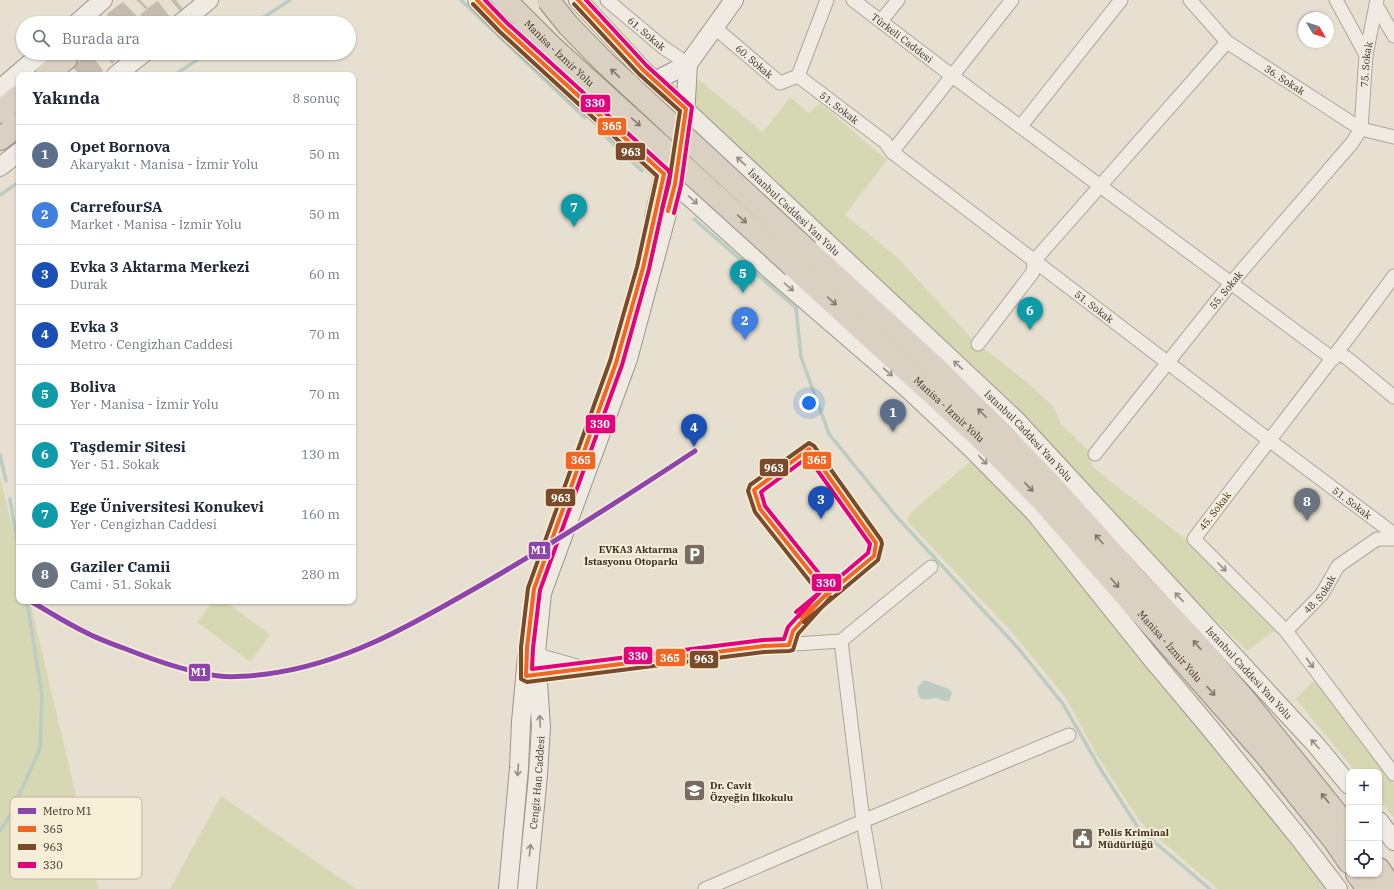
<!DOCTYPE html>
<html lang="tr">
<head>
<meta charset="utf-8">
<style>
	:root { --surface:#fff; --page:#f2f2f3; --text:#1f2937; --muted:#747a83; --line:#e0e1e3; --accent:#2563eb }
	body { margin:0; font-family:"IBM Plex Serif",serif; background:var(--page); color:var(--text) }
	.controls { position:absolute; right:12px; bottom:12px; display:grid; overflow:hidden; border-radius:8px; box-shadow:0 1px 3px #0004 }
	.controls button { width:36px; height:36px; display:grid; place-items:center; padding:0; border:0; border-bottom:1px solid var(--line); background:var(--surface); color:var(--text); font:20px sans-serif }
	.compass { position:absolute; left:1298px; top:12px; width:36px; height:36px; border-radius:50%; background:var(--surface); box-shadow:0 1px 3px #0004; rotate:128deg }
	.you { position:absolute; left:809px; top:403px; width:14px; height:14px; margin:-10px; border:3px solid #fff; border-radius:50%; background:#1a73e8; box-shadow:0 0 0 6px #1a73e833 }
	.badge { display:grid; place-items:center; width:26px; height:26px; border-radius:50%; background:var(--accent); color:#fff; font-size:13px; font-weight:700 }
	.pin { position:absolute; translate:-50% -33px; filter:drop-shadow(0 1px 2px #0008) }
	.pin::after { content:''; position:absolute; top:21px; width:14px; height:12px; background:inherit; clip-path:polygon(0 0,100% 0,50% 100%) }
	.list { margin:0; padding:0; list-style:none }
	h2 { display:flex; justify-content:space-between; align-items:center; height:52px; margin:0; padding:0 16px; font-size:17px }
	h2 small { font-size:13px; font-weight:400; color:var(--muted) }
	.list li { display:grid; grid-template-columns:26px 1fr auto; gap:12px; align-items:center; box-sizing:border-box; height:60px; padding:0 16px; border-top:1px solid var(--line) }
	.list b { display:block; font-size:15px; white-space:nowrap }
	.list p { margin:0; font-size:13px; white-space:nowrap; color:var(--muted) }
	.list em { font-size:13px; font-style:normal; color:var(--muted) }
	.icon { flex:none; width:22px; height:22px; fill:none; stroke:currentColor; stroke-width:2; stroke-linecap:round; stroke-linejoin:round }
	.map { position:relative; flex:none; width:1394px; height:889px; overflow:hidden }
	.search { position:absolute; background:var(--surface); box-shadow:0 1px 3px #0004; left:16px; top:16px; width:340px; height:44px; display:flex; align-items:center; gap:10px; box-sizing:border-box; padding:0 14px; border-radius:22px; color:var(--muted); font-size:15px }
	.panel { position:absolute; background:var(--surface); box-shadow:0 1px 3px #0004; left:16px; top:72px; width:340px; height:532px; border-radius:8px }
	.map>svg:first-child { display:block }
	.green { fill:#d6d7b3 }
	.water { fill:#bcccc2 }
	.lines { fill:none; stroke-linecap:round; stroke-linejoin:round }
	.stream { stroke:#bcccc2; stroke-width:3.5 }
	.highway-tunnel { stroke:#c5bcae; stroke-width:22; stroke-dasharray:22 11; stroke-linecap:butt }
	.street-casing { stroke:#ada599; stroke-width:15 }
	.secondary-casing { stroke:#9c958a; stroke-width:20 }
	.highway-casing { stroke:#928b80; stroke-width:24 }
	.street { stroke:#efebe3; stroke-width:13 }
	.secondary { stroke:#efebe3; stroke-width:18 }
	.highway { stroke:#dad1c2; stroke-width:22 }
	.highway-bridge-casing { stroke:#928b80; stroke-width:24; stroke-linecap:butt }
	.highway-bridge { stroke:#dad1c2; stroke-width:22 }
	.bus-1-casing { stroke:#f7eed8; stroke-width:7 }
	.bus-2-casing { stroke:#f7eed8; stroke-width:7 }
	.bus-3-casing { stroke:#f7eed8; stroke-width:7 }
	.bus-1 { stroke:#f26522; stroke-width:4 }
	.bus-2 { stroke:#7a4b2a; stroke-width:4 }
	.bus-3 { stroke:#e5007d; stroke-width:4 }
	.metro-1-casing { stroke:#f7eed8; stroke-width:8 }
	.metro-1 { stroke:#8e44ad; stroke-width:5 }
	.oneway { stroke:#847769 }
	.oneway2 { stroke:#968c82 }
	.labels { text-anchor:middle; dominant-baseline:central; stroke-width:4; stroke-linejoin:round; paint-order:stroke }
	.street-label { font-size:10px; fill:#3d2e20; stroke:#f7eed8 }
	.poi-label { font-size:10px; font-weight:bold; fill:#3d2e20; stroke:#f7eed8; text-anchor:start }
	.key { fill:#f7eed8; stroke:#bfb4a1; stroke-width:1 }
	.key-label { font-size:11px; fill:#3d2e20 }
	.line-badge { stroke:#f7eed8; stroke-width:1.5 }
	.badge-label { font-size:11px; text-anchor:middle; font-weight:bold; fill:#fff }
</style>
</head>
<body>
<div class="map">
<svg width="1394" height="889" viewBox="0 0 1394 889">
	<rect width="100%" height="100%" fill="#e7e0d1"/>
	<g class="green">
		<polygon points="699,80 763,132 790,97 809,113 820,103 887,160 845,215 897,257 971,338 1029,384 1054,407 1061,424 1090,452 1092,466 1123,491 1199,549 1277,629 1247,651 689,104"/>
		<polygon points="970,462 1027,515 1076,571 1329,889 1218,889 1187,863 1141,823 1097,755 1066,698 1010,630 909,523 907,517 918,506"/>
		<polygon points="0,476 19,556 19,601 30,601 98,889 0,889"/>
		<polygon points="213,601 225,601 270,635 250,662 197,622"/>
		<polygon points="1315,681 1394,784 1394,818 1379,800 1379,772 1356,772 1296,699 1312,682"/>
		<polygon points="221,796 356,889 170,889"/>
	</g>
	<path class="water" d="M924 680 949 689 952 693 949 701C944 702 941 699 936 698 928 698 916 705 918 687Z"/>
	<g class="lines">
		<g class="stream">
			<polyline points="461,0 585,118"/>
			<polyline points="255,23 290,0"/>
			<polyline points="174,75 208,53"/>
			<polyline points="606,137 642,171"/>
			<polyline points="0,195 19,182"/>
			<polyline points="694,219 796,308 801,357 829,434 895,515 1018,648 1063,704 1101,770 1139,829 1210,889"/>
			<polyline points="0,455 6,481"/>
			<polyline points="10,499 19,553"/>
			<polyline points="0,831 10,815 40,749 42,696 27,601"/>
		</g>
		<g class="highway-tunnel">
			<polyline points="113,23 129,11 140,0"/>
			<polyline points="147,23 176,0"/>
			<polyline points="79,75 108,53"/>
		</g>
		<defs>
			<g id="street">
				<path id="s1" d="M607 0 664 48 688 64"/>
				<path id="s2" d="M853 0 951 75 1333 359"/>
				<path id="s3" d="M1190 0 1227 42 1361 129 1394 137"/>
				<polyline points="1336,0 1366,55"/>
				<polyline points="1376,5 1394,36"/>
				<polyline points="881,21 898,0"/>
				<path id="s4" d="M714 27 780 83 798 76"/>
				<path id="s5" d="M798 76 885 142 892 152 1269 440 1394 534"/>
				<polyline points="798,76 827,0"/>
				<polyline points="1021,126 1121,0"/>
				<polyline points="892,152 1012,0"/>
				<path d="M1394 276C1329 365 1260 451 1194 539L1286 631 1394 774"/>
				<polyline points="978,344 1033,272 1034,261 1227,42"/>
				<polyline points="1337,353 1347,358 1394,397"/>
				<path id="s6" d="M1095 454 1231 283 1352 143 1361 129 1366 55 1377 0"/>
				<path id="s7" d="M1286 631 1322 594 1338 566 1377 539H1394"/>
				<polyline points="841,641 863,821 875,889"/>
				<polyline points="530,650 545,657 577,666"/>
				<polyline points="529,675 764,646 841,641 931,567"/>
				<polyline points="705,889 863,821 1069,735"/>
			</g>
			<g id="secondary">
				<polyline points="477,0 503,27 609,124 775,274 908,389 973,450 1035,513 1152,659 1209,727 1300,839 1338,889"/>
				<path id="s8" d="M578 0 643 70 1016 420 1316 745 1349 785"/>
				<polyline points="77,23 103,0"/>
				<polyline points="181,23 209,0"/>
				<polyline points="116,75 144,53"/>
				<polyline points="655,81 688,64 734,0"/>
				<polyline points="0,89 42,53"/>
				<polyline points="685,117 688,64"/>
				<polyline points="0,167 19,152"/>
				<polyline points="654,218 664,174"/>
				<polyline points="1379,821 1394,841"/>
				<polyline points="508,889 519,768 521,722 527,656"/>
				<path id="s9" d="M527 889 538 775 541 727 536 652 542 593 628 359 675 184 677 174"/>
			</g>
			<g id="highway">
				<polyline points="46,75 66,59"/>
				<polyline points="0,112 19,96"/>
				<polyline points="0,139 19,124"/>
				<polyline points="808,251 935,367 995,427 1051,485 1137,581 1194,641 1245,700 1349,829"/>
				<path id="s10" d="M793 266 982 439 1041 499 1265 754 1334 840 1349 862"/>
				<polyline points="1379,869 1392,889"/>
				<polyline points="1357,874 1368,889"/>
			</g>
		</defs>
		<use href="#street" class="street-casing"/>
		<use href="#secondary" class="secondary-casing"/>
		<use href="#highway" class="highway-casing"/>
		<use href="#street" class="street"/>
		<use href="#secondary" class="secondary"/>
		<use href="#highway" class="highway"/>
		<defs>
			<g id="highway-bridge">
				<path id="s11" d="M505 0 553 48 793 266"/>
				<polyline points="548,0 568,25 605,63 808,251"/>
			</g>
		</defs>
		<use href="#highway-bridge" class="highway-bridge-casing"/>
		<use href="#highway-bridge" class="highway-bridge"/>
		<defs>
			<g id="bus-1">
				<polyline points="477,0 503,27 664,174 643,268 616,363 534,589 527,648 526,676 764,646 789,645 793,631 827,593"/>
				<polyline points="578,0 643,70 686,109 675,184 668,211"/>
				<polyline points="800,617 874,556 876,543 809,449 754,490 760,509 827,593"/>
			</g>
			<g id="bus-2">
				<polyline points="473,4 499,31 657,176 637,267 610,361 528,588 521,647 521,679 527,682 764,652 789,651 793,650 798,634 831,597"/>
				<polyline points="574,4 639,74 680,111 669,183 662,209"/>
				<polyline points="804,622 878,560 882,544 881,540 814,446 809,443 750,485 748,491 755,512 819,593"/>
			</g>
			<g id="bus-3">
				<polyline points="485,0 507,23 668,170 670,174 649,269 622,365 540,590 533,648 532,669 763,640 784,639 788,627 823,589"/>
				<polyline points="586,0 647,66 692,107 681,185 674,213"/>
				<polygon points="808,457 870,544 868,553 829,586 765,506 761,492"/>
				<polyline points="796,612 819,593"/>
			</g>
		</defs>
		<use href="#bus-1" class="bus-1-casing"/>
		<use href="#bus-2" class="bus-2-casing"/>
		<use href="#bus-3" class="bus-3-casing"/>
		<use href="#bus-1" class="bus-1"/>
		<use href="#bus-2" class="bus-2"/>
		<use href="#bus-3" class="bus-3"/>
		<defs>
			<path id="metro-1" d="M30 601C48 611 66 623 85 632 98 639 112 644 126 649 156 661 187 672 219 676 234 678 251 676 267 674 346 664 413 624 481 585 554 543 625 497 695 451"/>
		</defs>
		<use href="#metro-1" class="metro-1-casing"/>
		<use href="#metro-1" class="metro-1"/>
	</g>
	<defs><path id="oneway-shaft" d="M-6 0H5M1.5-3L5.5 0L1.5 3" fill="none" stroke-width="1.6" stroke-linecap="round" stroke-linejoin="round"/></defs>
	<g class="oneway">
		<use href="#oneway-shaft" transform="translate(615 73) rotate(-137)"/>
		<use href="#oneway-shaft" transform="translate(636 122) rotate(42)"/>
		<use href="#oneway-shaft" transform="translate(742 219) rotate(42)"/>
		<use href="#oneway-shaft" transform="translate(832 301) rotate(42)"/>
		<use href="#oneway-shaft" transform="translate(982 413) rotate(-135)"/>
		<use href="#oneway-shaft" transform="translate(1029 487) rotate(46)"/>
		<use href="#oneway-shaft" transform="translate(1099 539) rotate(-132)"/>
		<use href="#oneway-shaft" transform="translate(1115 583) rotate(49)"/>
		<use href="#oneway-shaft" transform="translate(1197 645) rotate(-131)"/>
		<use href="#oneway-shaft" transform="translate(1211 691) rotate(49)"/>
		<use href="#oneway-shaft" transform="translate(1325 798) rotate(-129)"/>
	</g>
	<g class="oneway2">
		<use href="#oneway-shaft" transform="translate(741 161) rotate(-137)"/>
		<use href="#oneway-shaft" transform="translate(693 200) rotate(42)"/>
		<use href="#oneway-shaft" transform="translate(789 287) rotate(41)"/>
		<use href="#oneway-shaft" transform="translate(958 365) rotate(-137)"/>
		<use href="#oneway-shaft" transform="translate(888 372) rotate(41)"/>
		<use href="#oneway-shaft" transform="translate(983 460) rotate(46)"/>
		<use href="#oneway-shaft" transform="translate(1222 567) rotate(45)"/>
		<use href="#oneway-shaft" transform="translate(1179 597) rotate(-133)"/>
		<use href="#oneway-shaft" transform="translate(1310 663) rotate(53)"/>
		<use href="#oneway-shaft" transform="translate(540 721) rotate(-93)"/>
		<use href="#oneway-shaft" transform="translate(1315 744) rotate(-132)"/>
		<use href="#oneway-shaft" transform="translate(518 770) rotate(94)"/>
		<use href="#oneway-shaft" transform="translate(530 850) rotate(-84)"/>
	</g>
	<defs>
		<symbol id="parking-square" viewBox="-11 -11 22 22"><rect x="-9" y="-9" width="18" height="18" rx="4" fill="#786c5e" stroke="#f7eed8"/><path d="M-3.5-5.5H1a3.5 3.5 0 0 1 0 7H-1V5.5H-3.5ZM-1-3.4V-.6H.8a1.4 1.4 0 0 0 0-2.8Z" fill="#fff"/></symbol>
		<symbol id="school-square" viewBox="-11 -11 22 22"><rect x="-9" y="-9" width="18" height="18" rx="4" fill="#786c5e" stroke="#f7eed8"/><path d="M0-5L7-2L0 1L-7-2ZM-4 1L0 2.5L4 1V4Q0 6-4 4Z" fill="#fff"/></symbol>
		<symbol id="civic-square" viewBox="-11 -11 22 22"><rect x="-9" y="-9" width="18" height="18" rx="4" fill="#786c5e" stroke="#f7eed8"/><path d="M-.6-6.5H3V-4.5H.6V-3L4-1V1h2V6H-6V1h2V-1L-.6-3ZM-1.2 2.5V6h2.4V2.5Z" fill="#fff"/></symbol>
	</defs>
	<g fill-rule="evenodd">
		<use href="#parking-square" x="682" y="542" width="25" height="25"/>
		<use href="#school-square" x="682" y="778" width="25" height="25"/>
		<use href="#civic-square" x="1070" y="826" width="25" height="25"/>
	</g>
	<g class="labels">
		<g class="street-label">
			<text stroke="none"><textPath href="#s1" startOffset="52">61. Sokak</textPath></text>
			<text stroke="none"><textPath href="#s2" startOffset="62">Türkeli Caddesi</textPath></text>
			<text stroke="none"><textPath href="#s11" startOffset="76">Manisa - İzmir Yolu</textPath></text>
			<text stroke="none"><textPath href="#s4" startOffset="53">60. Sokak</textPath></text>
			<text stroke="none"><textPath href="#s6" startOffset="485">75. Sokak</textPath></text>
			<text stroke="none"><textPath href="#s3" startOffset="125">36. Sokak</textPath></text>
			<text stroke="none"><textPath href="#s5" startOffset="52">51. Sokak</textPath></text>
			<text stroke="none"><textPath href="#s8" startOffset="303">İstanbul Caddesi Yan Yolu</textPath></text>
			<text stroke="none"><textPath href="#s6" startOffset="210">55. Sokak</textPath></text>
			<text stroke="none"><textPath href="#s5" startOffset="376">51. Sokak</textPath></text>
			<text stroke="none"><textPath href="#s10" startOffset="212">Manisa - İzmir Yolu</textPath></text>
			<text stroke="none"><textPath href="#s8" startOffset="627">İstanbul Caddesi Yan Yolu</textPath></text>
			<text stroke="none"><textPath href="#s5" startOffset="700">51. Sokak</textPath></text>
			<text transform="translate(1215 511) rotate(-53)">45. Sokak</text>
			<text stroke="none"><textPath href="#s7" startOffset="50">48. Sokak</textPath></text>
			<text stroke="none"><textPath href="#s10" startOffset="536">Manisa - İzmir Yolu</textPath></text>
			<text stroke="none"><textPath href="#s8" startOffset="951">İstanbul Caddesi Yan Yolu</textPath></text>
			<text stroke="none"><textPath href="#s9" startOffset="107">Cengiz Han Caddesi</textPath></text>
		</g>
		<g class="poi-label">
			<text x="678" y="549" text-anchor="end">EVKA3 Aktarma<tspan x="678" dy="12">İstasyonu Otoparkı</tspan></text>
			<text x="710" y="785">Dr. Cavit<tspan x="710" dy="12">Özyeğin İlkokulu</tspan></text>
			<text x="1098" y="832">Polis Kriminal<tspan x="1098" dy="12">Müdürlüğü</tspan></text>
		</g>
	</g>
	<rect x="10" y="797" width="132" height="82" rx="6" class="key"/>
	<rect x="18" y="808" width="18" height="6" fill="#8e44ad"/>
	<rect x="18" y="826" width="18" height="6" fill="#f26522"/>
	<rect x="18" y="844" width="18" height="6" fill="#7a4b2a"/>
	<rect x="18" y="862" width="18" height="6" fill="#e5007d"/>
	<g class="key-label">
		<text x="43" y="815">Metro M1</text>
		<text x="43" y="833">365</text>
		<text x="43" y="851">963</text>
		<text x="43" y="869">330</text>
	</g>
	<g class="line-badge">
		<rect x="580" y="94" width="31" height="19" rx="4" fill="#e5007d"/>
		<rect x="597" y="117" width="30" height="19" rx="4" fill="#f26522"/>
		<rect x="615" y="142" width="31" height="19" rx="4" fill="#7a4b2a"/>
		<rect x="585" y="414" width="31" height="20" rx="4" fill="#e5007d"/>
		<rect x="802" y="451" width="30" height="19" rx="4" fill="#f26522"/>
		<rect x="565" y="451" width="31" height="19" rx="4" fill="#f26522"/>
		<rect x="759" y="458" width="30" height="19" rx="4" fill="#7a4b2a"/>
		<rect x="545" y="488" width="31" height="19" rx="4" fill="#7a4b2a"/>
		<rect x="528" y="541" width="23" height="19" rx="4" fill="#8e44ad"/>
		<rect x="811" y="573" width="31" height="19" rx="4" fill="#e5007d"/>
		<rect x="623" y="646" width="30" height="19" rx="4" fill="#e5007d"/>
		<rect x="655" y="648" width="31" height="19" rx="4" fill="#f26522"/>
		<rect x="689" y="650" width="30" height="19" rx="4" fill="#7a4b2a"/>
		<rect x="188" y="663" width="23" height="19" rx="4" fill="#8e44ad"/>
	</g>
	<g class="badge-label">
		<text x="595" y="107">330</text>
		<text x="612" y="130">365</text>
		<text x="631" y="156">963</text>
		<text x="600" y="428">330</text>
		<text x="817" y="464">365</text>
		<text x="581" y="464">365</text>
		<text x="774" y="472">963</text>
		<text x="561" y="502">963</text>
		<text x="539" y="554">M1</text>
		<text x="826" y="587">330</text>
		<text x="638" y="660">330</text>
		<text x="670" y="662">365</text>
		<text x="704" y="663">963</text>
		<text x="199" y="676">M1</text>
	</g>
</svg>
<div class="controls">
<button>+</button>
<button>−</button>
<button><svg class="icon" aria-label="locate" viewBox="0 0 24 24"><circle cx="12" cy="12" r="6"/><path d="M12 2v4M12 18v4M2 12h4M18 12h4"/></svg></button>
</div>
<svg class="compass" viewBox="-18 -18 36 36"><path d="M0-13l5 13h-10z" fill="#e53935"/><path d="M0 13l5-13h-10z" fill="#747a83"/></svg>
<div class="you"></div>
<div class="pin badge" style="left:893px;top:432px;background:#5c6f8a">1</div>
<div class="pin badge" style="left:745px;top:340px;background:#3f7fe0">2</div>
<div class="pin badge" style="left:821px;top:519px;background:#1a4fb4">3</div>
<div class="pin badge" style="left:694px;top:447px;background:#1a4fb4">4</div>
<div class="pin badge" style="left:743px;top:293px;background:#0f9aa8">5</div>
<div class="pin badge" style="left:1030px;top:330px;background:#0f9aa8">6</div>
<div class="pin badge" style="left:574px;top:227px;background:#0f9aa8">7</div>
<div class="pin badge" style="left:1307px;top:521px;background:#6b7280">8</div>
<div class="search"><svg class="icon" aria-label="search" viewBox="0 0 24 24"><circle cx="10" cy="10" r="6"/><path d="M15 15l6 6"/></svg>Burada ara</div>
<section class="panel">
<h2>Yakında<small>8 sonuç</small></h2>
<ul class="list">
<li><span class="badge" style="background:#5c6f8a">1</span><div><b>Opet Bornova</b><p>Akaryakıt · Manisa - İzmir Yolu</p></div><em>50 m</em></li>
<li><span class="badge" style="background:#3f7fe0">2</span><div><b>CarrefourSA</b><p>Market · Manisa - İzmir Yolu</p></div><em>50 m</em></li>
<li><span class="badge" style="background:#1a4fb4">3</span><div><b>Evka 3 Aktarma Merkezi</b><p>Durak</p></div><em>60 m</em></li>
<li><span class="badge" style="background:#1a4fb4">4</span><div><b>Evka 3</b><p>Metro · Cengizhan Caddesi</p></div><em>70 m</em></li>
<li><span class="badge" style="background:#0f9aa8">5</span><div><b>Boliva</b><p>Yer · Manisa - İzmir Yolu</p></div><em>70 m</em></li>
<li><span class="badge" style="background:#0f9aa8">6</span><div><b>Taşdemir Sitesi</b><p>Yer · 51. Sokak</p></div><em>130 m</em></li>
<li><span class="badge" style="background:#0f9aa8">7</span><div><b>Ege Üniversitesi Konukevi</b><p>Yer · Cengizhan Caddesi</p></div><em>160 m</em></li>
<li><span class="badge" style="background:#6b7280">8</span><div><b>Gaziler Camii</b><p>Cami · 51. Sokak</p></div><em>280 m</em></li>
</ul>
</section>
</div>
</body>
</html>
